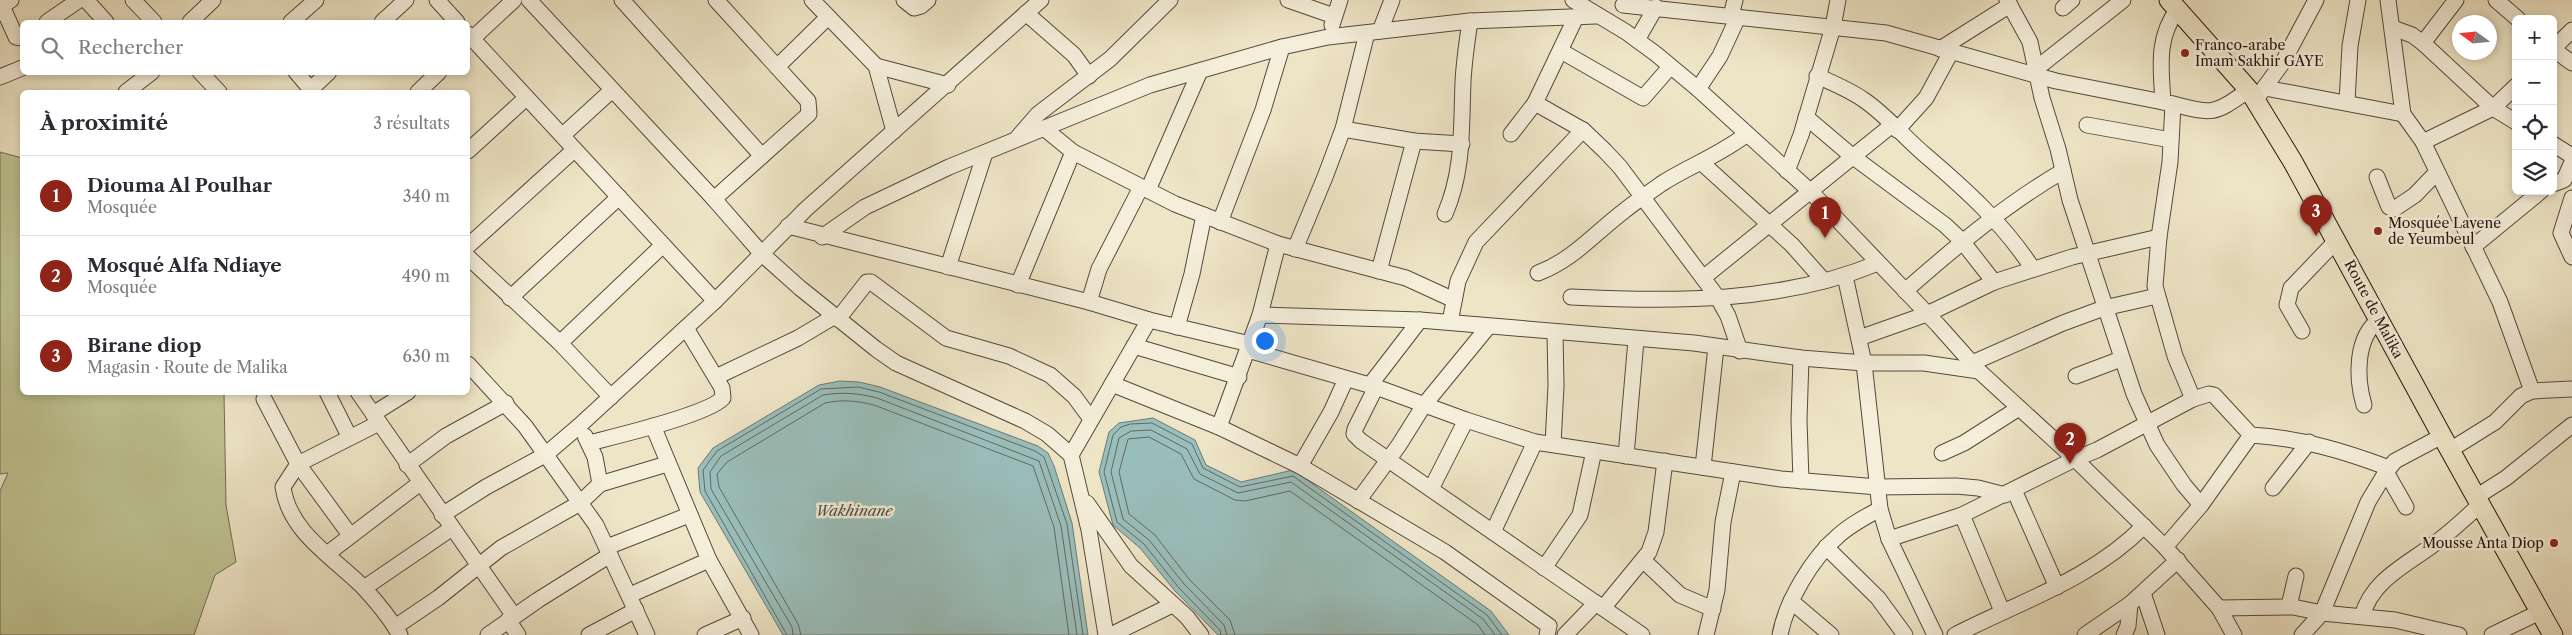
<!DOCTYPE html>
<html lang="fr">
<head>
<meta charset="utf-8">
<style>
	:root { --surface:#fff; --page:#f2f2f3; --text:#2b2b33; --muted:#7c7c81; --line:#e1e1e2; --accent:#8f2418 }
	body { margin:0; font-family:"Libre Caslon Text",serif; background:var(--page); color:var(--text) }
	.controls { position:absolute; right:15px; top:15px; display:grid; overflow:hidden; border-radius:8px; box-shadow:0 2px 8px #0003 }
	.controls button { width:45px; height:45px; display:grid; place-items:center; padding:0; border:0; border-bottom:1px solid var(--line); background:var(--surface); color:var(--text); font:25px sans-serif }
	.compass { position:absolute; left:2452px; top:15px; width:45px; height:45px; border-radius:50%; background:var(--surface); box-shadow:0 2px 8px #0003; rotate:285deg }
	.you { position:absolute; left:1264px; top:340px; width:18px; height:18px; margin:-12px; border:4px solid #fff; border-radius:50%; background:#1a73e8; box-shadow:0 0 0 8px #1a73e833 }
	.badge { display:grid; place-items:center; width:32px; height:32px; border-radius:50%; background:var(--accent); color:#fff; font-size:16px; font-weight:700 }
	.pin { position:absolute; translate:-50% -41px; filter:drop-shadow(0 1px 2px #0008) }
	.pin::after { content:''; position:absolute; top:26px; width:18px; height:15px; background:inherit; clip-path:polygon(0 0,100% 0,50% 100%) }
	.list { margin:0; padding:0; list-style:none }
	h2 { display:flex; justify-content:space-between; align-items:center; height:65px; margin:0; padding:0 20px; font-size:21px }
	h2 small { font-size:16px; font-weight:400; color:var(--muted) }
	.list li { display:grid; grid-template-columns:32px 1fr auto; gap:15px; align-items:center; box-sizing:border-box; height:80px; padding:0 20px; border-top:1px solid var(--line) }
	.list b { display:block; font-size:19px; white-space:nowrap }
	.list p { margin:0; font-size:16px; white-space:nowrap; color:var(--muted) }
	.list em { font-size:16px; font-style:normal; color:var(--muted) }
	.icon { flex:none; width:28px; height:28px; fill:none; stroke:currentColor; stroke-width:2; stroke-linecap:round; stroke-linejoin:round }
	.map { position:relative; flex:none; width:2572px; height:635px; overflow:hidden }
	.search { position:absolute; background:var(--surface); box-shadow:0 2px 8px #0003; left:20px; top:20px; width:450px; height:55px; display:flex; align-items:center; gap:12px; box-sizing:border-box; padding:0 18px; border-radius:8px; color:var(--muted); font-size:19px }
	.panel { position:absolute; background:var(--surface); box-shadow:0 2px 8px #0003; left:20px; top:90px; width:450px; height:305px; border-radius:8px }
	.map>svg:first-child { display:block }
	.green { fill:#bfc291; stroke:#726b50 }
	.water { fill:#9abeba; stroke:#6b7a75 }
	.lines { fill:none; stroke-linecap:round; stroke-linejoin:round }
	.shore { stroke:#606964; stroke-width:1 }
	.minor-casing { stroke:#57483c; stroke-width:17 }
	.major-casing { stroke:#25140e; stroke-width:21 }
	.minor { stroke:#f4eeda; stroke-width:15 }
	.major { stroke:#eee5c6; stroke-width:19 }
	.poi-dot { fill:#8f2418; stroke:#f4eeda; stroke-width:2 }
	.labels { text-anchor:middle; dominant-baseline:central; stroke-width:5; stroke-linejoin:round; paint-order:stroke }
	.poi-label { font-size:14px; fill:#25140e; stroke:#f4eeda; text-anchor:start }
	.street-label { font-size:14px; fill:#25140e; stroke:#f4eeda }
	.water-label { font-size:15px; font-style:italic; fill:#4e504a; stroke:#f4eeda }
</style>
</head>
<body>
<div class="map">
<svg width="2572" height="635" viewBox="0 0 2572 635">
	<rect width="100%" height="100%" fill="#eee5c6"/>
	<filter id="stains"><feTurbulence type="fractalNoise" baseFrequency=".004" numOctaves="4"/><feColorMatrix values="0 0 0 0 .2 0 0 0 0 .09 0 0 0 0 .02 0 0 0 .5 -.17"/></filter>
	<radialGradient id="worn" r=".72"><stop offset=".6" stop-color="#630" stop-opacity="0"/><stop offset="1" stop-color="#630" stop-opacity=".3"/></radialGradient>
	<polygon class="green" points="0,152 22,158 22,392 224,393 226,505 236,562 215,575 194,635 0,635 0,491 8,473 0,474"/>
	<g class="water">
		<polygon points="840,381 859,382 880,387 1038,446 1048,453 1054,466 1072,523 1088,635 783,635 700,492 698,468 713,448 819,385"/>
		<polygon points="1153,418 1195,440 1206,465 1241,482 1293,470 1491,611 1509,635 1218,635 1175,591 1140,548 1113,525 1099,472 1109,432 1119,423"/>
	</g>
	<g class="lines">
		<g class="shore">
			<polyline points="787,635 705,491 703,470 717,451 821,389 858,387 879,392 1035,451 1044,457 1067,524 1083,635"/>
			<path d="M793 635 792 627 711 489 710 472 721 456 823 395C842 392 858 393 877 398L1039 461 1061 526 1077 635"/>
			<path d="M801 635 798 624 719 487 717 474 727 462 825 403C843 399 857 401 874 405L1033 466 1054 527 1069 635"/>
			<polyline points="1221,635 1220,630 1179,588 1144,544 1117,522 1104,472 1113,435 1121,427 1130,424 1152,423 1192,444 1203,468 1240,487 1293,476 1487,615 1502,635"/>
			<polyline points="1227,635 1224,625 1184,584 1149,540 1123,519 1111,472 1119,438 1131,431 1151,430 1187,449 1200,474 1238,493 1291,482 1483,619 1495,635"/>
			<polyline points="1235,635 1230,620 1189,579 1155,535 1129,514 1119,472 1128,439 1149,437 1181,454 1194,479 1235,500 1245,501 1290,491 1478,625 1485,635"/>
		</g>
		<defs>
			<g id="minor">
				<polyline points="11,0 2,6 16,37 22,38"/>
				<polyline points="86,0 106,22"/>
				<polyline points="133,0 154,22"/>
				<polyline points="437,0 457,22"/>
				<polyline points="529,0 714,199 762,254 800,288 876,349 896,363 1025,421 1047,434 1071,455 1089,530 1106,635"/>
				<polyline points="622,0 762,156"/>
				<polyline points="812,0 876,66 894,131"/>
				<polyline points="904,0 914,8 921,6 928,0"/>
				<polyline points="1288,0 1334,16"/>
				<polyline points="1573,0 1626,32 1656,54 1698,89 1811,192 1938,325 1979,371 2075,459 2165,547 2219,608 2234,635"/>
				<polyline points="2007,0 2030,42 2042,98 2058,149 2070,200 2134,394 2157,445 2184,485 2201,505"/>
				<polyline points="2388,0 2403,114 2423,142 2500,302 2532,391"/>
				<polyline points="2496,0 2518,19"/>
				<polyline points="1623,5 1886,33 2056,81 2173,104 2170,162 2159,237 2155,286 2175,356 2193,399"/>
				<polyline points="2063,8 2072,0"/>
				<polyline points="1026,13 1074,55 1089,76"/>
				<polyline points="1731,16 1735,0"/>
				<polyline points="47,22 79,0"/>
				<polyline points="190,22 213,0"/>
				<polyline points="291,22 316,0"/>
				<polyline points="382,22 406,0"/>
				<polyline points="1332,25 1340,0"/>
				<polyline points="2393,28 2412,35 2423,43 2493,108 2516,122"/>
				<polyline points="1380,31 1392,0"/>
				<polyline points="468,34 715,301"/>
				<polyline points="472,39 514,0"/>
				<polyline points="1637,40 1656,7"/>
				<polyline points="2423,43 2456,0"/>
				<polyline points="1940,49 2010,5"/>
				<polyline points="2553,49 2572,30"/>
				<polyline points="2553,49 2572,63"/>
				<polyline points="1561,51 1643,98 1670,67"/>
				<polyline points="876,66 948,85"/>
				<polyline points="777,67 828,17"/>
				<polyline points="2037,68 2123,0"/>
				<polyline points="200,72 219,92"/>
				<polyline points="296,72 313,92"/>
				<path d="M1817 76C1833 83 1850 90 1864 100 1886 115 1903 136 1924 154 1965 189 2003 223 2033 269"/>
				<polyline points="0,77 22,68"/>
				<polyline points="2265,88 2403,114"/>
				<polyline points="1698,89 1720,56 1738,17"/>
				<polyline points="310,90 329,72"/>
				<polyline points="126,92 152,72"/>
				<polyline points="418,92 439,72"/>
				<polyline points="2259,95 2283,62 2316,0"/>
				<path d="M2163 102C2161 68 2156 38 2178 9"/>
				<polyline points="2347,102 2350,46 2358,0"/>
				<polyline points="1535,103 1583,130 1605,151 1620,167 1718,298 1728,316 1740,351"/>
				<path d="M2173 104C2215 115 2214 114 2249 90"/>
				<polyline points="1806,117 1852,156 1945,225 1962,241 1994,282"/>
				<polyline points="2087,125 2171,140"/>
				<polyline points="1045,129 1073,152 1175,204 1278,244 1406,278 1454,300"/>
				<polyline points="1343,129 1414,141 1462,144"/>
				<polyline points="1897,130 1926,98 1951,52"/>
				<polyline points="1511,134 1535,103 1576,17"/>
				<polyline points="563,135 611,91"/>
				<polyline points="1018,137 1038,114 1110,59 1170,0"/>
				<polyline points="2423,142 2493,108 2516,86"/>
				<polyline points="2553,144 2572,156"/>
				<polyline points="468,151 526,98"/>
				<polyline points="1702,163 1792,245 1824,281"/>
				<polyline points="1787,171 1801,135 1833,27 1838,0"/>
				<polyline points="2377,177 2389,207 2394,209 2415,195 2437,172"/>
				<polyline points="2553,184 2564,180 2572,162"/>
				<polyline points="1148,190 1200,71"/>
				<polyline points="2572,198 2561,233 2572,257"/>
				<polyline points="714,199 809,114 808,101 716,0"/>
				<path d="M1445 214C1464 170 1461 128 1463 82 1464 61 1467 41 1470 21"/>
				<polyline points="1220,222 1263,110 1282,47"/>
				<polyline points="788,226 1089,302 1149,320 1250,344"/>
				<polyline points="822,237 865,207 949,167 1150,85 1282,47 1328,37 1470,21 1596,16"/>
				<polyline points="468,246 574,150"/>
				<polyline points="2473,247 2541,191"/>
				<polyline points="1295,249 1325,177 1343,129 1367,33"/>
				<polyline points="468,257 560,343 611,397"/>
				<polyline points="948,267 985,153"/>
				<polyline points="1379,271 1414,141"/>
				<path d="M1538 273C1573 260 1595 233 1624 211 1636 201 1649 193 1661 184 1689 166 1720 155 1747 134"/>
				<polyline points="1845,276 1864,363 1880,509 1889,539 1935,635"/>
				<polyline points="1703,278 1892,125"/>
				<polyline points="1018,285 1073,152"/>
				<path d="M1905 291C1955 247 2005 205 2063 171"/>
				<path d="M1571 297C1673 302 1782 303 1878 263"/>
				<polyline points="510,298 619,197"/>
				<polyline points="1089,302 1099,269 1141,187"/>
				<polyline points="1260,315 1420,320 1694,343 1801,358 1864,363 1924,363 1979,371"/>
				<polyline points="838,319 867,282 871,282 946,338 1009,356 1050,375 1074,396 1091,419"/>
				<polyline points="1450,322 1458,281 1476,242 1583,130"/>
				<polyline points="1177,327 1192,274 1204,215"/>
				<polyline points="2302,331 2287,305 2291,288 2337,240"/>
				<polyline points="1859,338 1927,314 1994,282 2072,257 2159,237"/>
				<polyline points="560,343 663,245"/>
				<polyline points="1134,346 1239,377"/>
				<polyline points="1248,350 1376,387 1466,420 1535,442 1781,479 1878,487 1956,486 1978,488 2005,495"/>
				<polyline points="1801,358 1799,420 1801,481"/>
				<polyline points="1972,363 2063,323 2104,308 2157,296"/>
				<polyline points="468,364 525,426 596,525 647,635"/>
				<polyline points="2076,376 2121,359"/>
				<polyline points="716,377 798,338 835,316"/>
				<polyline points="1112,384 1219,427 1300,466 1445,552 1549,626 1547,635"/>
				<polyline points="1370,385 1420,320"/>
				<polyline points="1376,387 1355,429 1354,434 1361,441 1642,635"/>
				<polyline points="327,392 349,436"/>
				<polyline points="358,392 514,616"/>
				<polyline points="264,399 298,464 350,535"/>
				<path d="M2364 405C2356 378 2355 337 2380 319"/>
				<polyline points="373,414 408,392"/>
				<path d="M379 423 298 464 283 487C289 532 333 557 363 587 376 601 390 618 400 635"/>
				<polyline points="653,426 709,560 751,635"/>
				<polyline points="1219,427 1260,315 1278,244"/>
				<polyline points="585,436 595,457 600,484"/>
				<path d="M589 443C616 436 707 415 723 398L722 388 686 328"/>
				<polyline points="1553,444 1556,386 1555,332"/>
				<polyline points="2450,450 2495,422 2521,396 2532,391 2572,389"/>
				<polyline points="1942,453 1964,443 2019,408"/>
				<polyline points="1071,455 1149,320"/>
				<polyline points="1626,456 1636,340"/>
				<polyline points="407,465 446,436 506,403"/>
				<polyline points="1300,466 1331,412 1346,379"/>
				<polyline points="1703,467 1716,347"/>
				<polyline points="2386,472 2406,507"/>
				<polyline points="2273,488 2309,442"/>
				<polyline points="1431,489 1466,420"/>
				<polyline points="2014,490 2057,587"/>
				<polyline points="2476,497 2506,478 2572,425"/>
				<polyline points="1358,501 1399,445 1424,405 1488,327"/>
				<polyline points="1087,503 1131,566 1187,617 1201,635"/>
				<polyline points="442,515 486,487 545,455 579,426 715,301 806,209 1041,0"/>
				<polyline points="1962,515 2002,611"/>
				<polyline points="1493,532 1535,442"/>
				<path d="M1889 539 1962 515 2075 459 2097 450 2193 399 2209 394 2214 395 2251 435C2300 438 2344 451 2389 468"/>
				<polyline points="607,547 689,515"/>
				<polyline points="1826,547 1878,598 1905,635"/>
				<polyline points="2165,547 2201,505 2251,435"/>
				<polyline points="327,554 420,483"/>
				<polyline points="1643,560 1680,595 1713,609"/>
				<polyline points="1544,568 1580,515 1594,451"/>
				<polyline points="364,588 452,528"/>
				<polyline points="2143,593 2157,635"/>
				<polyline points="630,595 709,560"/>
				<polyline points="1791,601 1831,635"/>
				<polyline points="2289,606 2296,576"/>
				<polyline points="1603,608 1649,552 1656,532 1665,461"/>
				<polyline points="2219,608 2293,607 2322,613 2395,620 2459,635"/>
				<path d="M2362 616C2373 578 2409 564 2438 541 2453 530 2466 517 2480 505"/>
				<polyline points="508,620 518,635"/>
				<polyline points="395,627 438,598 501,548 580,503 600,484 667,464"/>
				<polyline points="488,635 538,600 610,555"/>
				<polyline points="589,635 636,610"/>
				<polyline points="705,635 743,618"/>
				<polyline points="1111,635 1172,605"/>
				<polyline points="1565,635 1596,603"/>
				<polyline points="1706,635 1717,590 1723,522 1733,472"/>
				<path d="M1780 635C1786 602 1812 558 1838 536 1850 525 1865 517 1880 509"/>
				<path d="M1955 635C2019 602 2092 579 2144 526"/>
				<polyline points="2085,635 2130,604 2178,560"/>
				<polyline points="2124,635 2128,626 2130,604"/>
				<polyline points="2302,635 2322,613 2368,502 2386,472 2395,461 2442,436"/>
				<polyline points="2492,635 2540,612"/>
			</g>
			<polyline id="major" points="2169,0 2249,90 2293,162 2442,436 2553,635"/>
		</defs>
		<use href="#minor" class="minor-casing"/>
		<use href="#major" class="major-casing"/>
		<use href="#minor" class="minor"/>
		<use href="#major" class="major"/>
	</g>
	<g class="poi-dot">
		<circle cx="2185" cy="53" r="5"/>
		<circle cx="2378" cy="231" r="5"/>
		<circle cx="2554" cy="543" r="5"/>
	</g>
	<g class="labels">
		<g class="poi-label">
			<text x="2195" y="45">Franco-arabe<tspan x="2195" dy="16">Imam Sakhir GAYE</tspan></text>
			<text x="2388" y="223">Mosquée Layene<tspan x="2388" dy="16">de Yeumbeul</tspan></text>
			<text x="2544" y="543" text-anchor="end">Mousse Anta Diop</text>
		</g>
		<g class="street-label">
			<text transform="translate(2374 309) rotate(62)">Route de Malika</text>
		</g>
		<g class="water-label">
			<text x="854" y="510">Wakhinane</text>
		</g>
	</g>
	<rect width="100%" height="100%" filter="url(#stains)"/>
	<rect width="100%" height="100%" fill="url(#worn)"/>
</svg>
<div class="controls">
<button>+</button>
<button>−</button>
<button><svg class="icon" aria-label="locate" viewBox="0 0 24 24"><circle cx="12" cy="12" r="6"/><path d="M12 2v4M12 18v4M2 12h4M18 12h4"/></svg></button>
<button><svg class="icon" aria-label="layers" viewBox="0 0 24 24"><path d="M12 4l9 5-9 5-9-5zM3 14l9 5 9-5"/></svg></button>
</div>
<svg class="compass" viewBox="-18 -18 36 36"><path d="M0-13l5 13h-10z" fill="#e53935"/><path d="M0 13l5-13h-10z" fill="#7c7c81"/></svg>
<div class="you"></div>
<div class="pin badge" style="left:1825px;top:238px">1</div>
<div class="pin badge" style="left:2070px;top:464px">2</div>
<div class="pin badge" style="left:2316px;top:236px">3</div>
<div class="search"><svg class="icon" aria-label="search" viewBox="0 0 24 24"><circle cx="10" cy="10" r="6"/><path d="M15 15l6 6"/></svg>Rechercher</div>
<section class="panel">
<h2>À proximité<small>3 résultats</small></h2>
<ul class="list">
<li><span class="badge">1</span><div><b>Diouma Al Poulhar</b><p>Mosquée</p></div><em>340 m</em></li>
<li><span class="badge">2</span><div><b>Mosqué Alfa Ndiaye</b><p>Mosquée</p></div><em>490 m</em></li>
<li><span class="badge">3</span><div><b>Birane diop</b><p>Magasin · Route de Malika</p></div><em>630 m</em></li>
</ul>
</section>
</div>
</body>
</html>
